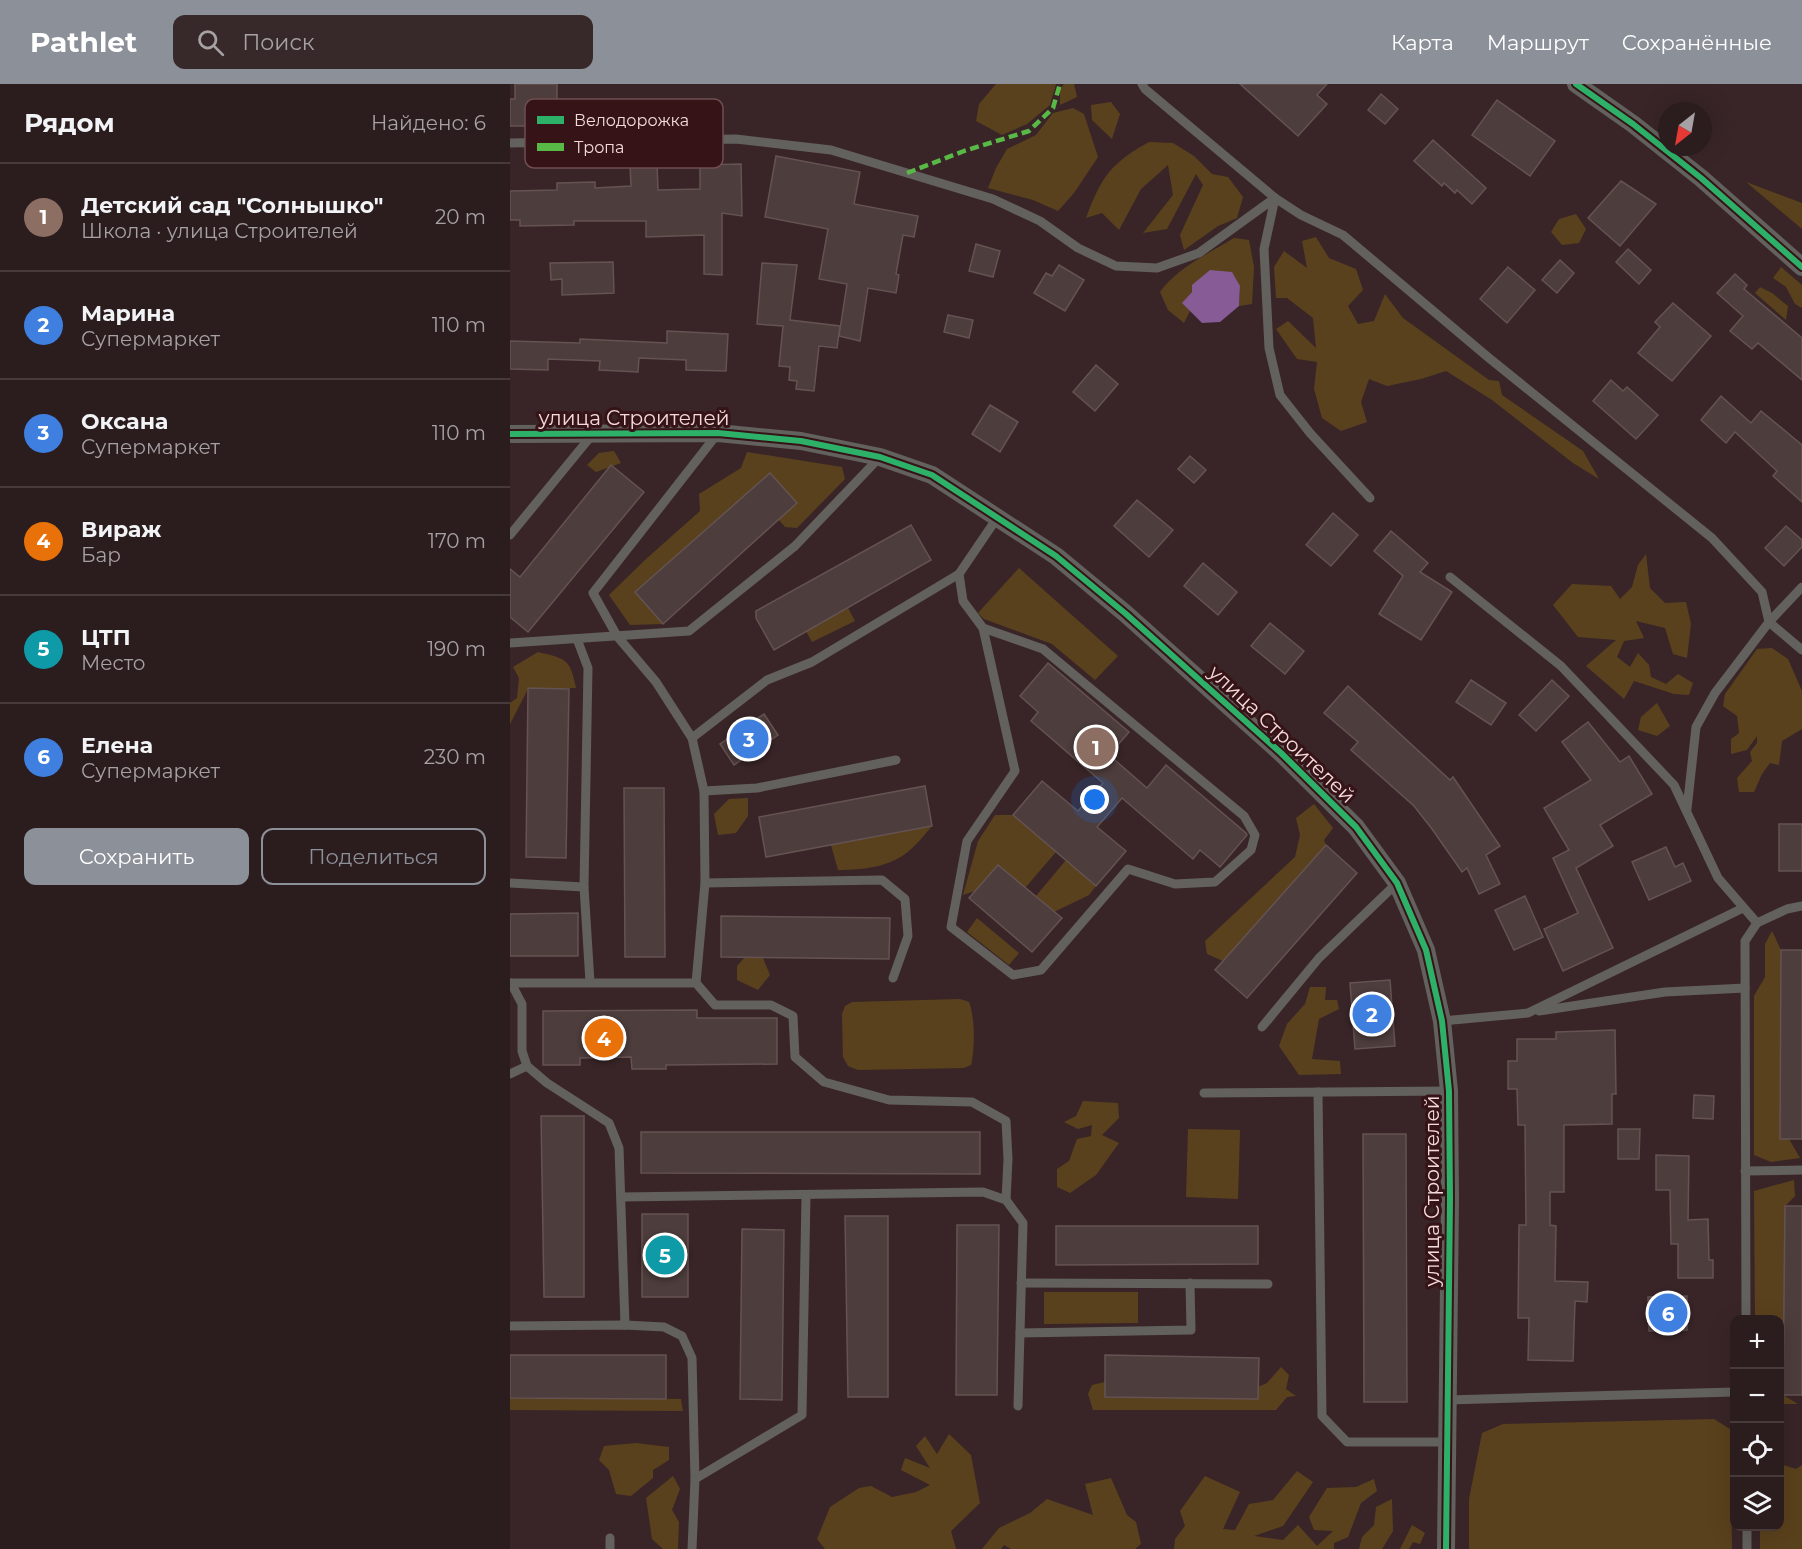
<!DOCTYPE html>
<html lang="ru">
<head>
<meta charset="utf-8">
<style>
	:root { --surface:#2b1c1d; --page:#37292a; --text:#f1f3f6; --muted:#a6a1a4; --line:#473a3b; --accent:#8c9099 }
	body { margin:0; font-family:Montserrat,sans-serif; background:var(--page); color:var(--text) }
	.controls { position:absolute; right:18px; bottom:18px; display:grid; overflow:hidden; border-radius:12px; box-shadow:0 6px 24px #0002 }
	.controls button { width:54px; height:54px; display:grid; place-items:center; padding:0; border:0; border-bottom:2px solid var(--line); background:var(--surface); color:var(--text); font:30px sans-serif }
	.compass { position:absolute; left:1148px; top:18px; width:54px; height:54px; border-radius:50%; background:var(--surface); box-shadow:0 6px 24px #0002; rotate:211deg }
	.you { position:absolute; left:585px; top:716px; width:21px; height:21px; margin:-15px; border:4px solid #fff; border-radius:50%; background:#1a73e8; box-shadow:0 0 0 9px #1a73e833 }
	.badge { display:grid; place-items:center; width:39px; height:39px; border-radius:50%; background:var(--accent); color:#fff; font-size:20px; font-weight:700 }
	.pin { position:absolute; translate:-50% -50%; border:3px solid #fff; box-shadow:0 2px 6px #0006 }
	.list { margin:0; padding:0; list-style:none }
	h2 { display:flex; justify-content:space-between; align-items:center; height:78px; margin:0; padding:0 24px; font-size:26px }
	h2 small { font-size:20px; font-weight:400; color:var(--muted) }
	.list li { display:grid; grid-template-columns:39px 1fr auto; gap:18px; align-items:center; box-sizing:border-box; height:108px; padding:0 24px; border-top:2px solid var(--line) }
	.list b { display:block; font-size:22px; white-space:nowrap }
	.list p { margin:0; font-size:20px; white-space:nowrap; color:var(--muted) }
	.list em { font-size:20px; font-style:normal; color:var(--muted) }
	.actions { display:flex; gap:12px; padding:18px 24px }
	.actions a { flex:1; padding:14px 0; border:2px solid var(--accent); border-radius:12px; text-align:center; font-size:21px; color:var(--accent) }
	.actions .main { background:var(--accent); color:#fff }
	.icon { flex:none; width:33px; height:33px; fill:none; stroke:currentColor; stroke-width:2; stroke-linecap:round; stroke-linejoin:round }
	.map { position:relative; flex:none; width:1292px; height:1465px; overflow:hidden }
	header { display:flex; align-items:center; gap:36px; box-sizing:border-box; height:84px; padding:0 30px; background:var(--accent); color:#fff }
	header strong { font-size:28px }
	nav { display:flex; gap:33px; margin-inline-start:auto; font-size:21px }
	.search { width:420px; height:54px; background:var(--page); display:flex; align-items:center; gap:15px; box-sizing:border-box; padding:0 21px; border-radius:12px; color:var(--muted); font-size:22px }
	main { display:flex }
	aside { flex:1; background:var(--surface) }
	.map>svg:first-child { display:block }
	.green { fill:#5a411d }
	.water { fill:#865b96 }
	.building { fill:#4d3d3c; stroke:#645352; stroke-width:1.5 }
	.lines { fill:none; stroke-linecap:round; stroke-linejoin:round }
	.lane { stroke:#62615d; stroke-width:9 }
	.street { stroke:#62615d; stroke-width:18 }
	.quiet { stroke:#58b947; stroke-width:4.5; stroke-dasharray:9 4.5; stroke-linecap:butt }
	.cycleway-casing { stroke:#361317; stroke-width:10 }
	.cycleway { stroke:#2db169; stroke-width:6 }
	.labels { text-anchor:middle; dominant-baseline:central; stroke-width:6; stroke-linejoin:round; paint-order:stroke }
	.street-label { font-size:20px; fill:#f3dadb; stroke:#361317 }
	.key { fill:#361317; stroke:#6f4f52; stroke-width:1.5 }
	.key-label { font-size:16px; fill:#f3dadb }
</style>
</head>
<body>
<header>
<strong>Pathlet</strong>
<div class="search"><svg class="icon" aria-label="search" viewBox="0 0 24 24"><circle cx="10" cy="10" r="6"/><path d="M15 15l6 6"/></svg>Поиск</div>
<nav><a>Карта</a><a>Маршрут</a><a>Сохранённые</a></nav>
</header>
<main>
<aside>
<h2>Рядом<small>Найдено: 6</small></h2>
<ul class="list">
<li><span class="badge" style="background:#8d6e63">1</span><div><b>Детский сад &quot;Солнышко&quot;</b><p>Школа · улица Строителей</p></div><em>20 m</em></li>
<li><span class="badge" style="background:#3f7fe0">2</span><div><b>Марина</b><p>Супермаркет</p></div><em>110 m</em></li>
<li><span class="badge" style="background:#3f7fe0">3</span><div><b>Оксана</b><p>Супермаркет</p></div><em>110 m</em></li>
<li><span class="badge" style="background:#e8710a">4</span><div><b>Вираж</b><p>Бар</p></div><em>170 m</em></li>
<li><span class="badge" style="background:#0f9aa8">5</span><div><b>ЦТП</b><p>Место</p></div><em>190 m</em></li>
<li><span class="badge" style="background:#3f7fe0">6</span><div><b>Елена</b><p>Супермаркет</p></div><em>230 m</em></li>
</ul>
<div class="actions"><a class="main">Сохранить</a><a>Поделиться</a></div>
</aside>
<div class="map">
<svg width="1292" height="1465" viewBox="0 0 1292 1465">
	<rect width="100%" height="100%" fill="#392527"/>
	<g class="green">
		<polygon points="486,0 546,0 540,21 517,40 492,51 466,37 469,20"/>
		<polygon points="554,0 564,0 567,13 550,21 550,5"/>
		<polygon points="601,18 610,30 602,55 582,36 581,21"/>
		<polygon points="563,24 574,30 588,73 564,109 548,127 523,116 478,104 486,84 497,65 526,51 543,29"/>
		<path d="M639 58 663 59 684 72 702 90 718 93 733 113 727 134 708 142 674 166 670 151 693 101 686 90 657 145 633 149 663 111 658 81 631 105 609 146 592 129 576 134C592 92 600 80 639 58Z"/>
		<polygon points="1236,98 1292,119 1292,145"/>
		<polygon points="1066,130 1076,145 1069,159 1052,161 1041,148 1049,135"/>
		<polygon points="806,153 819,174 846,185 853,206 838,222 848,240 864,237 875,210 893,234 979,296 989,297 992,311 1073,367 1089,395 1063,379 982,316 936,287 911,295 877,302 859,295 851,318 857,338 831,347 812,334 804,305 807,278 787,275 766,245 778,237 806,264 803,234 777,214 766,214 764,183 774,167 797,184 792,157"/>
		<path d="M724 154 739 156 744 183 742 220 729 222 730 202 682 208 673 219 680 227 674 239 658 226 650 208C668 183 698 170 724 154Z"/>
		<polygon points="1271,183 1292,201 1292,224 1285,220 1276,203 1263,194"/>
		<polygon points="1250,203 1262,209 1278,222 1276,236 1245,209"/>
		<polygon points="104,367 111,379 86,388 77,381 89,369"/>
		<polygon points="237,368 332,383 335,395 287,444 275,443 268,435 287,419 260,389 125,508 153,540 120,541 99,511 135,476 190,427 189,410 231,384"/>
		<polygon points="1136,470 1140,504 1155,519 1176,518 1181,540 1177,574 1163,570 1155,544 1126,537 1134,554 1114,557 1107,573 1120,583 1128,569 1139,581 1141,593 1156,600 1168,590 1183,599 1179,611 1164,610 1124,597 1114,615 1076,582 1106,556 1068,553 1043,521 1062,500 1101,502 1110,515 1122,503 1128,481"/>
		<polygon points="509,484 608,572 585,596 542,560 474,535 468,529"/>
		<polygon points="338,524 345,537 302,558 296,547"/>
		<polygon points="1262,564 1278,575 1292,607 1292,645 1272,657 1269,681 1260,679 1252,690 1244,708 1229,708 1227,694 1242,677 1240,668 1247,659 1247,652 1237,666 1221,670 1221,655 1229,649 1227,632 1213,622 1215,610 1247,565"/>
		<path d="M28 568C56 575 60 574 66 604L18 605 0 640V619L7 614 9 594 3 583Z"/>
		<polygon points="1147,619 1160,642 1147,652 1128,646 1131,633"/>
		<polygon points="238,714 238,732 226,749 208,751 204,730 219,715"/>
		<polygon points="804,720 823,744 814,756 816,761 713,877 697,870 695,857 785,773 790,751 786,734"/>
		<polygon points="485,731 503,731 546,768 515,804 465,807 453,811 468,757"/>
		<path d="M422 742C415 750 408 759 400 766 381 783 353 786 328 786L321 761Z"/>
		<polygon points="556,776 586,802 579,811 544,828 526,812"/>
		<polygon points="467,834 509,869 499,881 457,848"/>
		<polygon points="1262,847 1271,866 1270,1054 1279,1055 1290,1074 1261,1078 1244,1071 1244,912 1255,893 1255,860"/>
		<polygon points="235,873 253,874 260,891 248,906 227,896 227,882"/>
		<polygon points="800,903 816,903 815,916 827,916 829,925 809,935 802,975 830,977 831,990 789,991 769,962 777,940 795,920"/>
		<path d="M450 915 459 918C465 933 465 965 461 981L454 984 348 986 338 982 333 973 332 930 335 922 342 918Z"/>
		<polygon points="573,1017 608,1019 609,1034 592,1051 609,1059 586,1091 560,1109 547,1103 547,1085 559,1077 567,1055 581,1052 582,1041 568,1045 554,1038 566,1032"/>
		<polygon points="678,1045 730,1046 728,1115 676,1113"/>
		<polygon points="1284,1096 1285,1112 1275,1122 1273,1311 1288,1320 1270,1320 1270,1236 1245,1235 1244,1107"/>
		<polygon points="534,1208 628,1208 628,1239 534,1240"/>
		<polygon points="771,1283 779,1291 776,1305 786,1312 777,1313 766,1326 583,1326 578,1310 582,1301 595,1298 595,1313 748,1315 748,1303 757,1299"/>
		<polygon points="0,1314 171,1315 173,1327 0,1326"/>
		<polygon points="1204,1335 1220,1345 1222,1465 959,1465 959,1415 972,1349 993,1340"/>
		<polygon points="439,1350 461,1371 470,1419 441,1447 446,1465 315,1465 307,1455 320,1423 349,1404 361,1402 382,1413 406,1408 420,1401 391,1386 395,1374 420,1384 406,1362 415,1352 427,1370"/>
		<polygon points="126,1359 159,1363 159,1376 143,1386 143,1394 121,1412 106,1410 99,1386 89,1376 94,1362"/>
		<polygon points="1270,1380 1286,1385 1292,1381 1292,1465 1250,1465 1250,1443 1270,1442"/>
		<polygon points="787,1387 803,1398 773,1442 744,1452 773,1456 788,1441 807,1462 823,1447 804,1446 799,1433 817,1404 846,1403 864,1395 867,1407 851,1419 838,1453 824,1459 824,1465 664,1465 665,1455 675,1442 670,1427 695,1392 730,1408 713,1445 725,1446 739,1420 763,1416"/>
		<polygon points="163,1392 170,1405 162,1426 169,1438 168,1465 153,1465 142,1455 136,1414"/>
		<polygon points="601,1394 617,1431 626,1438 631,1460 625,1465 501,1465 494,1461 491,1465 472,1465 489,1444 520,1429 537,1415 583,1431 575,1400"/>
		<polygon points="882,1415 883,1447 872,1465 849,1465 852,1453 864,1441 866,1423"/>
		<polygon points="902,1441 915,1449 910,1460 903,1458 899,1465 890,1465"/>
	</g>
	<polygon class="water" points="700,186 722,188 730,202 729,222 710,238 692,239 672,219 682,208 682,201"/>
	<g class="building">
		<polygon points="5,0 47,0 47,42 0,42 0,15 5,15"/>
		<polygon points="730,0 817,0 807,11 817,20 788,52"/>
		<polygon points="871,10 888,25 875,40 858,26"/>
		<polygon points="987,16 1045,57 1020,92 962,51"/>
		<polygon points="923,56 976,104 962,120 947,106 945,109 934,99 932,102 904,77"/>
		<polygon points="266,72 350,88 344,120 408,132 404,153 393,151 386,190 389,191 386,209 358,204 350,257 329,252 337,200 309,195 318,145 255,133"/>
		<polygon points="147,80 148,106 190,105 190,81 231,80 232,132 212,129 212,191 194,190 194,151 136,153 136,137 64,137 64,141 10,142 10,136 0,136 0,107 47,106 47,99 85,98 85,104 121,102 120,81"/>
		<polygon points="1111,97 1146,120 1110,162 1078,134"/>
		<polygon points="466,160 490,167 483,193 459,187"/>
		<polygon points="1118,165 1141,186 1129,200 1106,178"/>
		<polygon points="1050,176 1064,189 1047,209 1032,196"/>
		<polygon points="103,178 104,209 52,211 52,195 41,196 40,179"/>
		<polygon points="252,179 287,181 280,236 330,242 327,264 309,262 304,307 286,305 287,297 279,296 280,283 269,282 273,242 247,240"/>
		<polygon points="549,181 574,196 555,227 524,209 536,189 542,192"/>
		<polygon points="998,183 1025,206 997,239 970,215"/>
		<polygon points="1225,190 1237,201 1234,205 1292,254 1292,296 1248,259 1242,265 1220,247 1233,232 1207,209"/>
		<polygon points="1163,219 1201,252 1162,297 1128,269 1150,243 1145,238"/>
		<polygon points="438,231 463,236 459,254 434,248"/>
		<polygon points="157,247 218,250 216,287 176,286 176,276 129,274 128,288 89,286 90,277 38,275 38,286 0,285 0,257 70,259 70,255 157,259"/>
		<polygon points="586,281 608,300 585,327 563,308"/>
		<polygon points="1101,296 1113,307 1117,303 1148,331 1126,355 1083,317"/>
		<polygon points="1211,312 1241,339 1251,327 1292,361 1292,418 1263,392 1267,387 1225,348 1216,359 1191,336"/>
		<polygon points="480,321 508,338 490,368 462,350"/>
		<polygon points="680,372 696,386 684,399 668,385"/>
		<polygon points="101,381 134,408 18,548 0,533 0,485 10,493"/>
		<polygon points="260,389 287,419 153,540 125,508"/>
		<polygon points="627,416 663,446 639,473 604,442"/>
		<polygon points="823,429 848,451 821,482 796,461"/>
		<polygon points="401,441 421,476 264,566 246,534 246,527"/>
		<polygon points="1276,442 1292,456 1292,463 1274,482 1255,464"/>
		<polygon points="881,447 918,479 910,488 942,508 911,556 869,530 893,492 864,467"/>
		<polygon points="693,479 727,508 708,531 674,502"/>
		<polygon points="760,539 794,567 775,590 741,562"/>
		<polygon points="538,579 619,648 599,671 637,704 656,681 736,749 737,751 710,783 690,766 683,775 612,714 587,743 616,767 586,802 503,731 532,697 568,727 593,699 521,637 528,628 510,612"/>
		<polygon points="961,596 996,619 981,641 946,618"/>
		<polygon points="1042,596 1059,612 1026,647 1009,631"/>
		<polygon points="838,602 940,696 943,693 990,762 976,771 990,800 969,810 957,784 952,788 922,745 904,722 841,666 848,658 814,629"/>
		<polygon points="18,604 59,605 56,774 16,773"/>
		<polygon points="254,630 268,651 224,681 210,660"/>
		<polygon points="1078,638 1110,678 1119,672 1142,710 1090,741 1103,762 1066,784 1103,864 1053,887 1034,845 1068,829 1043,774 1059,766 1034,724 1081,696 1052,658"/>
		<polygon points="415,702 422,742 256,773 249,733"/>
		<polygon points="114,704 154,704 155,873 115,873"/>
		<rect x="1269" y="740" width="23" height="47"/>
		<polygon points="816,761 847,789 737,914 705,886"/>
		<polygon points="1156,763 1165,783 1173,779 1181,797 1139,816 1122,778"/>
		<polygon points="488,781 552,834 522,868 459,814"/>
		<polygon points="1015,812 1033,853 1004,866 985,826"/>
		<polygon points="68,829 68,872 0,872 0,830"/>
		<polygon points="211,832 380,834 379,875 211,873"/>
		<polygon points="1271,866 1292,866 1292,1055 1270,1055"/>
		<polygon points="880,896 885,962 845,965 840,899"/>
		<polygon points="187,926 187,934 267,934 267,980 156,981 156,985 122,985 121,973 70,974 70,981 33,981 33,927"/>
		<polygon points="1105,946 1106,1010 1102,1010 1102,1040 1054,1041 1054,1108 1040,1108 1040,1141 1046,1142 1045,1197 1078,1198 1077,1218 1065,1217 1063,1277 1018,1276 1019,1234 1008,1234 1009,1141 1016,1141 1015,1041 1008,1041 1007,1005 998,1005 998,977 1007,977 1007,955 1046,955 1046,948"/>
		<polygon points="1184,1011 1204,1012 1203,1035 1183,1034"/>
		<polygon points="31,1032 74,1032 74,1213 34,1213"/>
		<polygon points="1108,1045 1130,1045 1129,1075 1108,1075"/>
		<polygon points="131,1048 470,1048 470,1090 131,1089"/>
		<polygon points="853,1050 896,1050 897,1318 854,1318"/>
		<polygon points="1146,1071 1179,1072 1178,1136 1198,1135 1199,1176 1203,1176 1203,1194 1168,1194 1168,1160 1161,1160 1160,1106 1146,1106"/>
		<polygon points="1275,1122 1292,1122 1292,1311 1273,1311"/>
		<rect x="132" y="1130" width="46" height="83"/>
		<polygon points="335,1132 378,1132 378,1313 338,1313"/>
		<polygon points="447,1141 489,1141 487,1311 446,1311"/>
		<polygon points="546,1142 748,1142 748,1180 546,1181"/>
		<polygon points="232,1145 274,1146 272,1316 230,1315"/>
		<polygon points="1177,1212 1177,1246 1139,1247 1138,1213"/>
		<polygon points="0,1271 156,1271 156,1315 0,1314"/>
		<polygon points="595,1271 749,1274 748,1315 595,1313"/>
	</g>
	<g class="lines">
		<g class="lane">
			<polyline points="632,0 635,5 765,114 791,131 833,151 979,274 1202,454 1252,508 1259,538 1292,566"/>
			<polyline points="0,59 226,55 321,66 483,115 530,137 568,164 606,182 647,184 689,169 765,114"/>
			<polyline points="765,114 754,165 759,264 770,311 800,349 860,414"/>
			<polyline points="0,451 82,351"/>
			<polyline points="449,490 453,517 473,544 533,565 734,732 745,751 741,766 705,798 665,800 618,785 531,886 503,891 441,843 457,757 505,687 473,544"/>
			<polyline points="940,493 1051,582 1164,701 1208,794 1247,839"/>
			<polyline points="67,555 78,584 74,803 80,898"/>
			<polyline points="0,559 179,547 285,462 370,373"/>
			<polyline points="182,654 257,596 302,578 449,490 487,434"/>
			<polyline points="194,707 247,704 386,676"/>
			<polyline points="1177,725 1186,643 1205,609 1259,538 1292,503"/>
			<polyline points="0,799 74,803"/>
			<polyline points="195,799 372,796 395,815 398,852 383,894"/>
			<polyline points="0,899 186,899 205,921 261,921 283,932 285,973 314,998 379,1016 462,1018 496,1037 498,1075 496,1116"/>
			<polyline points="1,899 12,920 12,967 17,982 37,999 99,1039 109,1064 115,1241"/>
			<polyline points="186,899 195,799 194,707 182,654 146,598 107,552 83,509 208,349"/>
			<polyline points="1029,927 1155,908 1235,904"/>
			<polyline points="932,937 1018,929 1233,824"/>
			<polyline points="752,943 809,874 887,799"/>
			<polyline points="0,990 17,982"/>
			<polyline points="808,1008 812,1332 837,1358 937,1358"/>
			<polyline points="694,1009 939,1007"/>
			<polyline points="1235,1087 1292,1086"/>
			<polyline points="111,1113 473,1108 496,1116 513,1139 508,1322"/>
			<polyline points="511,1199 758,1200"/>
			<polyline points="1236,1236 1235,857 1247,839 1277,825 1292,822"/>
			<polyline points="0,1242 115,1241 154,1243 172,1252 182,1274 185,1395 182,1465"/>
			<polyline points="510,1249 681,1246 680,1199"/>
			<polyline points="937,1316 1224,1308"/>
			<polyline points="185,1395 292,1331 296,1112"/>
			<polyline points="1237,1442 1237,1465"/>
			<polyline points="100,1465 100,1454"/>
		</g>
		<g class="street">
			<polyline points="1066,0 1123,40 1191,94 1292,183"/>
			<polyline points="0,350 208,349 291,357 370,373 422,391 546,472 616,530 771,669 846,743 887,799 916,866 932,937 939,1007 940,1115 936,1465"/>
		</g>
		<polyline class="quiet" points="397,89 454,67 519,47 543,24 550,0"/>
		<defs>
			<g id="cycleway">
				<polyline points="1066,0 1123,40 1191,94 1292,183"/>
				<polyline points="0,350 208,349 291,357 370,373 422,391 546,472 616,530 771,669 846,743 887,799 916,866 932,937 939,1007 940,1115 936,1465"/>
			</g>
		</defs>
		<use href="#cycleway" class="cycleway-casing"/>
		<use href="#cycleway" class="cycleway"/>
	</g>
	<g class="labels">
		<g class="street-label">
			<text x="124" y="334">улица Строителей</text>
			<text transform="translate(772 650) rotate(43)">улица Строителей</text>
			<text transform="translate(922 1107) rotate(-90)">улица Строителей</text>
		</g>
	</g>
	<rect x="15" y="15" width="198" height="69" rx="9" class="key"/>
	<rect x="27" y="32" width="27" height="8" fill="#2db169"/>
	<rect x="27" y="59" width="27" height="8" fill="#58b947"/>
	<g class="key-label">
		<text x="64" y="42">Велодорожка</text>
		<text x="64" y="69">Тропа</text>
	</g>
</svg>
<div class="controls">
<button>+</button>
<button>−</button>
<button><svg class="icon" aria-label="locate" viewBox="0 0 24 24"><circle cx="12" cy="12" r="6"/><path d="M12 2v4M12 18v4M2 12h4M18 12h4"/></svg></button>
<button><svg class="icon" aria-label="layers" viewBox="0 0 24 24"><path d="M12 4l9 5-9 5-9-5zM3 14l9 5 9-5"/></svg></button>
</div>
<svg class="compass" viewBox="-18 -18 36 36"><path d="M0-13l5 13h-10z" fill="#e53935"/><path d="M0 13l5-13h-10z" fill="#a6a1a4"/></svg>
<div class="you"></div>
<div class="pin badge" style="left:586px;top:663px;background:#8d6e63">1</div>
<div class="pin badge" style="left:862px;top:930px;background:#3f7fe0">2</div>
<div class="pin badge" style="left:239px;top:655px;background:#3f7fe0">3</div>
<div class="pin badge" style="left:94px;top:954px;background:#e8710a">4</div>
<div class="pin badge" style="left:155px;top:1171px;background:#0f9aa8">5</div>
<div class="pin badge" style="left:1158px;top:1229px;background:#3f7fe0">6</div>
</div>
</main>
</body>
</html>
